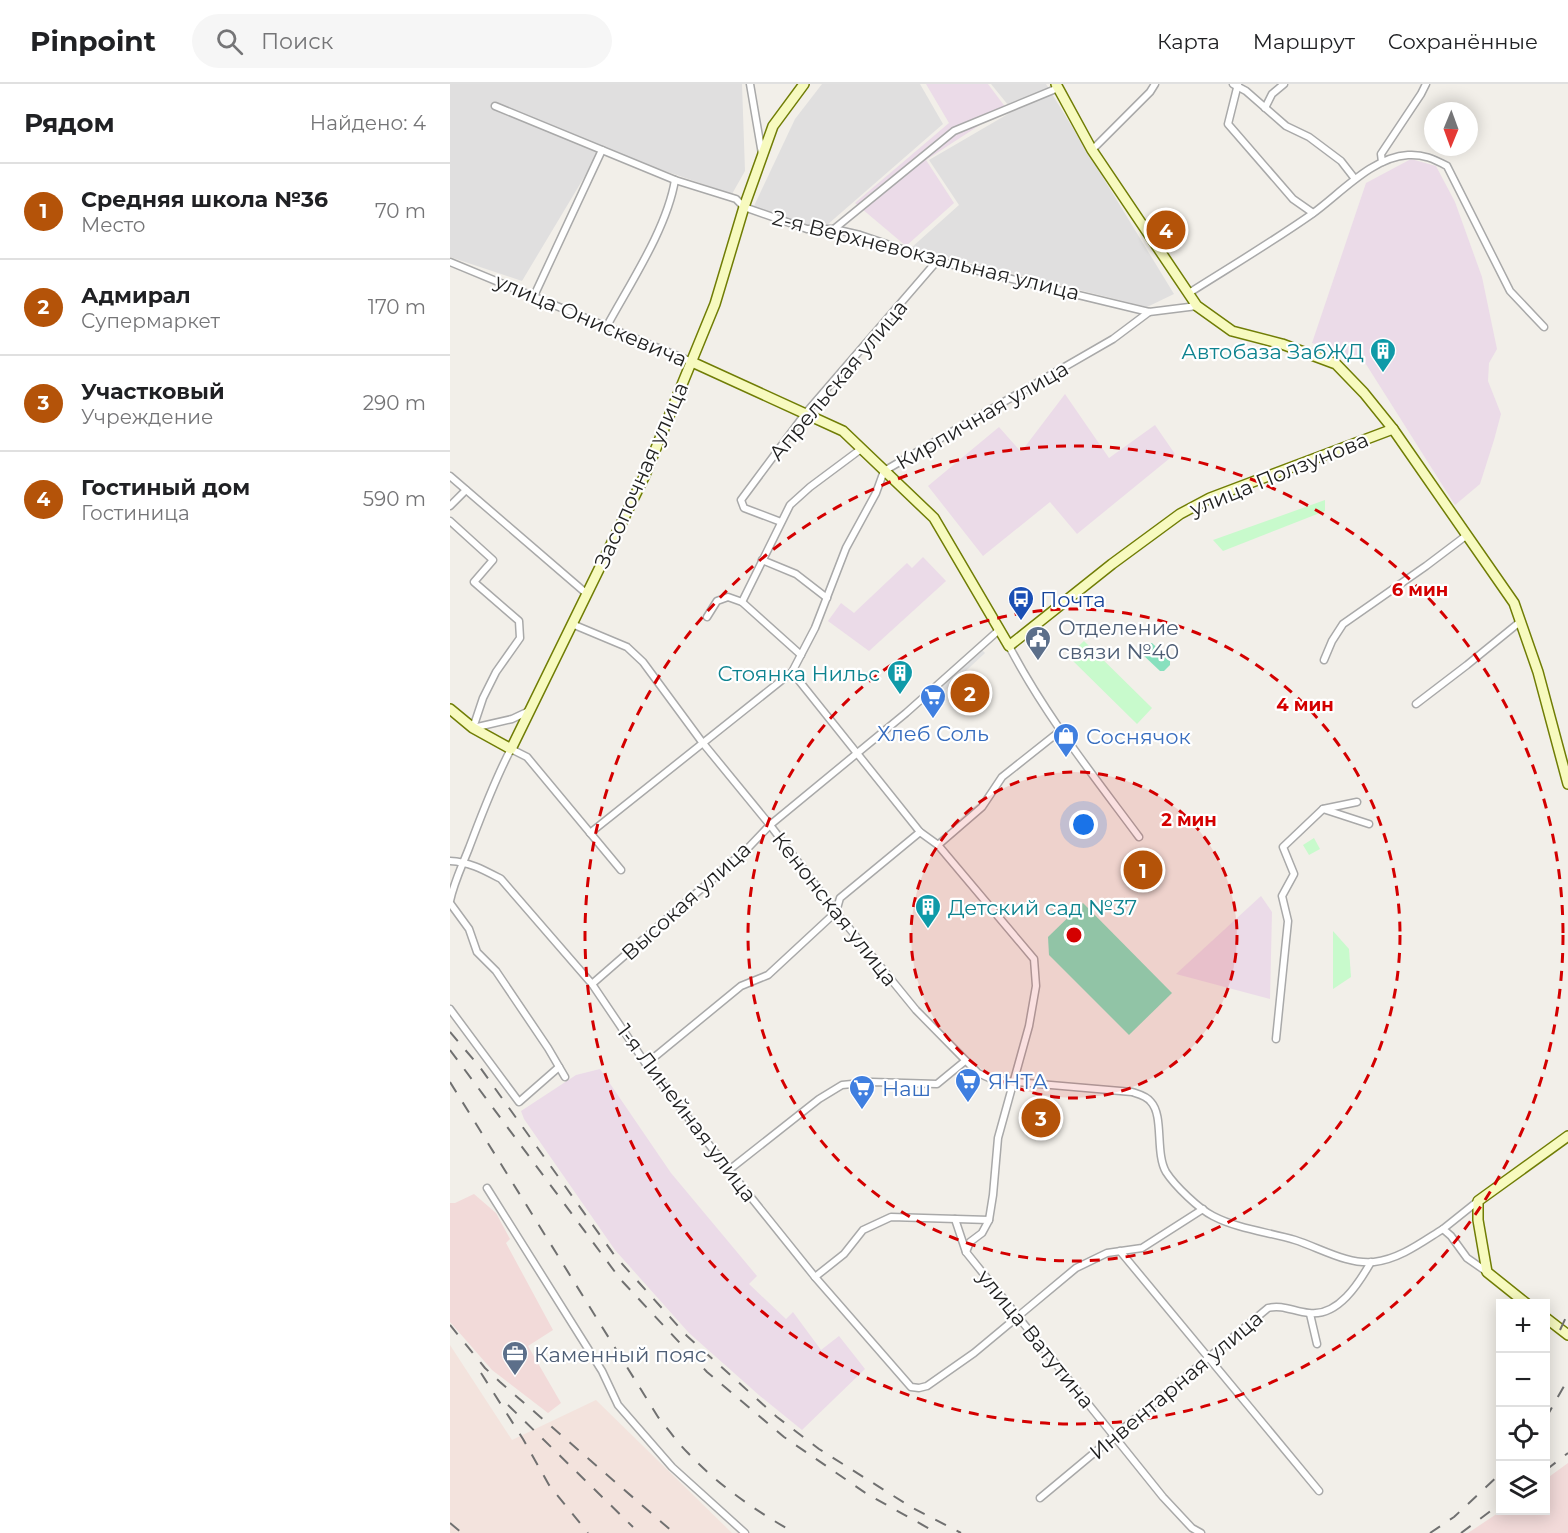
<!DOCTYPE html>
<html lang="ru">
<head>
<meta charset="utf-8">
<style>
	:root { --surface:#fff; --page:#f6f6f6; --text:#202124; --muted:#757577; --line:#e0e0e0; --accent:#b45309 }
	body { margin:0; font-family:Montserrat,sans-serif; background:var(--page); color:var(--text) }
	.controls { position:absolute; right:18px; bottom:18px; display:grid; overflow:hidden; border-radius:0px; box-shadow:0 3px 15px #0003 }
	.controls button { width:54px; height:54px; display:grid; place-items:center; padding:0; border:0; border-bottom:2px solid var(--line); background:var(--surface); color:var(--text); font:30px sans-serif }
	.compass { position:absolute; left:974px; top:18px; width:54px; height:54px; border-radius:50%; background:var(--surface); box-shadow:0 3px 15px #0003; rotate:181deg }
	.you { position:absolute; left:634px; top:741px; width:21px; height:21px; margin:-15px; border:4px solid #fff; border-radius:50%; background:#1a73e8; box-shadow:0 0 0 9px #1a73e833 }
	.badge { display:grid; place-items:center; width:39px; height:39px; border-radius:50%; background:var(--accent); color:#fff; font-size:20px; font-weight:700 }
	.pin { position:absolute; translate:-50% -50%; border:3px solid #fff; box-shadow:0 2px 6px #0006 }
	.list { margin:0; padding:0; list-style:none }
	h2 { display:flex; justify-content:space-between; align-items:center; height:78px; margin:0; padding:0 24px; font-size:26px }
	h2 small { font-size:20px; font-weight:400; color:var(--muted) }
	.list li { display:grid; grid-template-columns:39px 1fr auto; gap:18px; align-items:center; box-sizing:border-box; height:96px; padding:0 24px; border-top:2px solid var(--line) }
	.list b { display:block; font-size:22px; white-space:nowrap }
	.list p { margin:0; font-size:20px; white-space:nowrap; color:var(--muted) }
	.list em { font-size:20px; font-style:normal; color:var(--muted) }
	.icon { flex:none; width:33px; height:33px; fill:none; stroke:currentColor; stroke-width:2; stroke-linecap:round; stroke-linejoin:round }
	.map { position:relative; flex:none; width:1118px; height:1449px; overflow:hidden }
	header { display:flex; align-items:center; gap:36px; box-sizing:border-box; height:84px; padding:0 30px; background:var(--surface); border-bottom:2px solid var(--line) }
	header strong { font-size:28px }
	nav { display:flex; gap:33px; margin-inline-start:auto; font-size:21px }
	.search { width:420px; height:54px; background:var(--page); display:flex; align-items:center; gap:15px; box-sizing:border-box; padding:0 21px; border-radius:33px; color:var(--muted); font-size:22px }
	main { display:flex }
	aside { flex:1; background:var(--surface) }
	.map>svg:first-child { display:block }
	.residential { fill:#e0dfdf }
	.commercial { fill:#f2dad9 }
	.industrial { fill:#ebdbe8 }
	.military { fill:#f3e3dd }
	.park { fill:#c8facc }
	.pitch { fill:#88e0be }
	.parking { fill:#e2e2e2 }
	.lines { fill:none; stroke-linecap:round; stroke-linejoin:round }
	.street-casing { stroke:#a9a9a9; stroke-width:9 }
	.secondary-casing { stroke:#707d05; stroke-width:12 }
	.street { stroke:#fff; stroke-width:6 }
	.secondary { stroke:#f7fabf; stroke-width:9 }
	.rail { stroke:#707070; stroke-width:2; stroke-dasharray:12 12; stroke-linecap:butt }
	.ring { fill:none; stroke:#d40000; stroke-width:3; stroke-dasharray:10 8 }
	.labels { text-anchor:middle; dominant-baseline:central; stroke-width:4.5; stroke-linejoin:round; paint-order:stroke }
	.street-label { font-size:21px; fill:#222; stroke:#fff }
	.culture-label { font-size:21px; fill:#0d838f; stroke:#fff; text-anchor:end }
	.transit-label { font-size:21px; fill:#164399; stroke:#fff; text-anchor:start }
	.service-label { font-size:21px; fill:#4e5e75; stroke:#fff; text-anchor:start }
	.shop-label { font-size:21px; fill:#366cbe; stroke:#fff; text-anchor:start }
	.centre { fill:#d40000; stroke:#fff; stroke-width:3 }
	.ring-label { font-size:18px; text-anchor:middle; font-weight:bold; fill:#d40000; stroke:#fff; stroke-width:4.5; stroke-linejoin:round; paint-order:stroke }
</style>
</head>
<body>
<header>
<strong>Pinpoint</strong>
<div class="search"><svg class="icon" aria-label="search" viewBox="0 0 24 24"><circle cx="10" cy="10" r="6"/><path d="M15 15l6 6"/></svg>Поиск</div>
<nav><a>Карта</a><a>Маршрут</a><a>Сохранённые</a></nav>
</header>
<main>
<aside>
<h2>Рядом<small>Найдено: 4</small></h2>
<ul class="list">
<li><span class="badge">1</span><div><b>Средняя школа №36</b><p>Место</p></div><em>70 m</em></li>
<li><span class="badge">2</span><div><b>Адмирал</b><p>Супермаркет</p></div><em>170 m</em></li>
<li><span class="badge">3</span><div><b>Участковый</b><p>Учреждение</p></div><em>290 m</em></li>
<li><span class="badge">4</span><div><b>Гостиный дом</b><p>Гостиница</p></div><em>590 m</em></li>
</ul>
</aside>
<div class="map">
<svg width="1118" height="1449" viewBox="0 0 1118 1449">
	<rect width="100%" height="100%" fill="#f2efe9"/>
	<g class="residential">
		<polygon points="0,0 292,0 295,87 282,110 151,65 72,197 0,173"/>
		<polygon points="372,0 470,0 493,40 377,141 348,141 304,122 345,35"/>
		<polygon points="541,0 596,0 724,210 697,223 461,164 509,121 479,76 563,27"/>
	</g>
	<g class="commercial">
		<polygon points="24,1110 46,1129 60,1155 56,1159 103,1246 78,1262 111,1319 98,1329 42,1286 0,1238 0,1119 5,1119"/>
		<polygon points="1118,1379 1118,1449 1018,1449 1051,1427 1096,1426 1096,1395"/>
	</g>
	<g class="industrial">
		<polygon points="476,0 538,0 556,24 476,76 504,119 456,162 405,119 499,39"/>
		<polygon points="961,75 986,82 1005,118 1032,193 1047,265 1039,279 1038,297 1051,330 1044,356 1030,400 1005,421 914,277 862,259 916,99"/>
		<polygon points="615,310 659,374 705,341 725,370 627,450 600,418 533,472 478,402 549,343 571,368"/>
		<polygon points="473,473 496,497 419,567 378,537 391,519 404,529 457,479 462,484"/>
		<polygon points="811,812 822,828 820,915 726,890"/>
		<polygon points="150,985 221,1089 307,1192 299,1200 336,1235 343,1228 371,1266 389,1252 415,1285 352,1346 310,1312 239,1249 165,1166 74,1035 71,1027 126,991"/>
	</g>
	<polygon class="military" points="0,1261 62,1356 146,1316 282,1449 0,1449"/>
	<g class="park">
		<polygon points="875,416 875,427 773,467 763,456"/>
		<polygon points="634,557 702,624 687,640 618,572"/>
		<polygon points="864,754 870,765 859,771 853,761"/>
		<polygon points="883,847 899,865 901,893 883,905"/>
	</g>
	<g class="pitch">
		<polygon points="698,559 702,559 720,576 720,581 714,587 710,587 692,570 692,566"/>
		<polygon points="633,819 722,909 679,951 599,871 598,853"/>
	</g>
	<polygon class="parking" points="531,565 535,569 491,610 486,605"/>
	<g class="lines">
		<defs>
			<g id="street">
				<polyline points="300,0 312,70"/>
				<polyline points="783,0 796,7 836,42 859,53 891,77 905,95"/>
				<polyline points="788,0 778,40 843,115 863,129"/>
				<polyline points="45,22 225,96 286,115 294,123 357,145 384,145 410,151 487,177 699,228 747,222"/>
				<polyline points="815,24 822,10 834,0"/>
				<polyline points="642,66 700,8 705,0"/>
				<polyline points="932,78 931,70 971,10 976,0"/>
				<polyline points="384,145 504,47 608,4"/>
				<polyline points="0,178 242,278"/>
				<path d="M739 209C780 183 822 158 862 130 890 110 922 73 958 71 973 70 984 75 997 82L1060 207 1094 243"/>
				<polyline points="84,212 152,66"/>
				<path d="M157 242C181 198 217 144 225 96"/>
				<polyline points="0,392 137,510"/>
				<polyline points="0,422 16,406"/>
				<polyline points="0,437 43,476 24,498 69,537 70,554 46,588 33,614 23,644"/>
				<polyline points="331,438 294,424 291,416 355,330 487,177"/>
				<polyline points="312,476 346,490 377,514"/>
				<polyline points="292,518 340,421 360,403 411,365"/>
				<polyline points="257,533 267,517 278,513 292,518 351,571"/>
				<path d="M122 540 177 563 193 578 252 658 320 741 386 828 466 926 528 989 539 994 555 997 682 1008C688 1010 697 1012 701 1018 714 1032 705 1069 716 1088 725 1102 749 1125 763 1132 788 1145 818 1148 845 1156 870 1164 898 1181 924 1178 950 1175 972 1158 993 1145"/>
				<path d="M559 562C595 631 643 691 689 753"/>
				<polyline points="874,576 882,557 893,540 976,482 1017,451"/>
				<polyline points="342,588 470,748 488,761 584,875 586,902 579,942 548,1054 543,1111 539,1136 441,1133 413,1146 394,1170 365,1193"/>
				<polyline points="966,620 1017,581 1071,537"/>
				<polyline points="23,644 62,635 79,627"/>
				<polyline points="873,725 919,740"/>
				<polyline points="140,749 342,588 365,544 396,464 426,409 434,387 663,255 699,228"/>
				<polyline points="488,761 532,723 552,693 610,647"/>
				<path d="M0 777C20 778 34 786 51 795L142 900 196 980 279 1086 365 1193 461 1303 469 1304 477 1302 524 1269 626 1184 657 1169 692 1164 753 1125"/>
				<path d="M0 817C4 798 12 782 19 764 32 730 44 697 61 665L77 673 171 786"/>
				<polyline points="0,819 19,845 27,868 46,887 98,964 115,993"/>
				<polyline points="142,900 298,764 320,741 456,629 549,546"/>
				<polyline points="0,925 69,1018 109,983"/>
				<polyline points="826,955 838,837 832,812 844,790 833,763 873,725 907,718"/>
				<polyline points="196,980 291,902 318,891 386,828 390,814 470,748"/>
				<polyline points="279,1086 369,1015 392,1001 422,998 487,1000 515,977"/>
				<polyline points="37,1104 152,1287 168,1321 222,1383 295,1449"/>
				<polyline points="1028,1117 993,1145 1001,1152 1017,1174 1037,1188"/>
				<polyline points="505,1135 516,1168 713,1413 742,1444 751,1449"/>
				<polyline points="670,1167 869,1407"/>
				<polyline points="516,1168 520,1158 532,1149 539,1136"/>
				<polyline points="860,1230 867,1260"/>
				<path d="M590 1414 818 1224C832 1220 845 1228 859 1229 888 1233 909 1199 921 1178"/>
			</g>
			<g id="secondary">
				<polyline points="606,0 642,66 747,222 782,247 832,260 886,280 914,309 943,345 1064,519 1088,588 1118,700"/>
				<polyline points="242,278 393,347 484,434 559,562 662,480 730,430 760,414 943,345"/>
				<polyline points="0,625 23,644 61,665 195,391 265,220 294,123 323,42 354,0"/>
				<polyline points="1077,1220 1037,1188 1028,1136 1028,1117 1118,1052"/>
				<polyline points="1096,1234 1118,1251"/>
			</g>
		</defs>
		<use href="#street" class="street-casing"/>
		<use href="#secondary" class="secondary-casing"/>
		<use href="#street" class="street"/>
		<use href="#secondary" class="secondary"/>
		<g class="rail">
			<polyline points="0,948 29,982 165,1172 237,1252 327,1333 369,1365 461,1423 511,1449"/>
			<polyline points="0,966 171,1196 257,1288 334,1353 417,1410 487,1449"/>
			<path d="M0 998 208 1333C218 1345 227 1358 238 1369 269 1402 306 1427 345 1449"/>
			<polyline points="0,1241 35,1284 50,1298 224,1449"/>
			<polyline points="1110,1246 1118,1229"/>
			<polyline points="31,1289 73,1355 99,1401 138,1449"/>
			<polyline points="58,1321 183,1443"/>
			<polyline points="1096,1334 1118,1295"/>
			<polyline points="1096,1386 1118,1369"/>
			<polyline points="0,1439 12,1449"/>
			<polyline points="980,1449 1004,1433 1050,1390"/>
			<polyline points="1011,1449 1050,1420"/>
		</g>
	</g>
	<circle cx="624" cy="851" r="163" fill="#d40000" fill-opacity=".12"/>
	<g class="ring">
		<circle cx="624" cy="851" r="163"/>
		<circle cx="624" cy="851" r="326"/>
		<circle cx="624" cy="851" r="489"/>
	</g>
	<defs>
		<symbol id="building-pin" viewBox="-11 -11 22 30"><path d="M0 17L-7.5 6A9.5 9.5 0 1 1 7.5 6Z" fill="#0f9aa8" stroke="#fff"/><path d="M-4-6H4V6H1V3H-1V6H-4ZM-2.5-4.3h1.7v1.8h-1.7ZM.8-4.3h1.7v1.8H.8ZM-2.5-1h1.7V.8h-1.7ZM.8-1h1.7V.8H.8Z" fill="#fff"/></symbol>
		<symbol id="bus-pin" viewBox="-11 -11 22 30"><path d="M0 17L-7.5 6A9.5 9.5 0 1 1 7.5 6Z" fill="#1a4fb4" stroke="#fff"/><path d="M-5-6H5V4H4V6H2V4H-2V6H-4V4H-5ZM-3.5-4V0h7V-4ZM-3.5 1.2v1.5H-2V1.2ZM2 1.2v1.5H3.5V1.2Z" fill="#fff"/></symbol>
		<symbol id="civic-pin" viewBox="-11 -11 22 30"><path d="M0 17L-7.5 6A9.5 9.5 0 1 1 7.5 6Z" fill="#5c6f8a" stroke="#fff"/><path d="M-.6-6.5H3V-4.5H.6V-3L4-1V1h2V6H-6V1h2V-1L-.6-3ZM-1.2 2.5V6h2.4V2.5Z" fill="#fff"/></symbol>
		<symbol id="supermarket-pin" viewBox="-11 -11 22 30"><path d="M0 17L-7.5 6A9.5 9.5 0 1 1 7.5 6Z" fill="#3f7fe0" stroke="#fff"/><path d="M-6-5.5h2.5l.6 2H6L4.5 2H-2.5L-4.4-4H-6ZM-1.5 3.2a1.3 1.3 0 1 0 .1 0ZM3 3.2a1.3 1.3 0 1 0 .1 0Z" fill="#fff"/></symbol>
		<symbol id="shop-pin" viewBox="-11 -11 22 30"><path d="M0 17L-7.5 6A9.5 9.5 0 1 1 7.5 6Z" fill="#3f7fe0" stroke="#fff"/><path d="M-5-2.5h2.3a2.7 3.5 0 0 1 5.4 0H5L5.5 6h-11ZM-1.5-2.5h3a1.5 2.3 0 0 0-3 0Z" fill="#fff"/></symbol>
		<symbol id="office-pin" viewBox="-11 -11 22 30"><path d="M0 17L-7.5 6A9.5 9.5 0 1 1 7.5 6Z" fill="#5c6f8a" stroke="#fff"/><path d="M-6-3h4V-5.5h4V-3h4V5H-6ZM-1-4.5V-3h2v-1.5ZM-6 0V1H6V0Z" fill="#fff"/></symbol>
	</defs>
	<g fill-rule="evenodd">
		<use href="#building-pin" x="918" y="252" width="30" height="40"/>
		<use href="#bus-pin" x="556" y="500" width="30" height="40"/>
		<use href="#civic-pin" x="573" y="540" width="30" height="40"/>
		<use href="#building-pin" x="435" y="574" width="30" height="40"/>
		<use href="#supermarket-pin" x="468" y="598" width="30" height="40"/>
		<use href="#shop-pin" x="601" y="637" width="30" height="40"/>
		<use href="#building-pin" x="463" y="808" width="30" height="40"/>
		<use href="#supermarket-pin" x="503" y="982" width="30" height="40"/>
		<use href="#supermarket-pin" x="397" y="989" width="30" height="40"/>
		<use href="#office-pin" x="50" y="1255" width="30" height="40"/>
	</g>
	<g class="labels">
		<g class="street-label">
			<text transform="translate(476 171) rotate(14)">2-я Верхневокзальная улица</text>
			<text transform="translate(141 236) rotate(23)">улица Онискевича</text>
			<text transform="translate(388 296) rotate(-50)">Апрельская улица</text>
			<text transform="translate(532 331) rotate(-30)">Кирпичная улица</text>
			<text transform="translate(829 390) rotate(-22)">улица Ползунова</text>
			<text transform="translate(191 391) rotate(-66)">Засопочная улица</text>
			<text transform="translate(236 817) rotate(-42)">Высокая улица</text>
			<text transform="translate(385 825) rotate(52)">Кенонская улица</text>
			<text transform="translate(237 1029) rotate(53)">1-я Линейная улица</text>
			<text transform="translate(586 1255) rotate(51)">улица Ватутина</text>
			<text transform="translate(726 1301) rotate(-40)">Инвентарная улица</text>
		</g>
		<g class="culture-label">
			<text x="914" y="267">Автобаза ЗабЖД</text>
			<text x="430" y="589">Стоянка Нильс</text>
			<text x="498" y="823" text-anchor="start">Детский сад №37</text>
		</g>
		<g class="transit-label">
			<text x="590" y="515">Почта</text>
		</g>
		<g class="service-label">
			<text x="608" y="543">Отделение<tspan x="608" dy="24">связи №40</tspan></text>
			<text x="84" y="1270">Каменный пояс</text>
		</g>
		<g class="shop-label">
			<text x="483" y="649" text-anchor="middle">Хлеб Соль</text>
			<text x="636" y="652">Соснячок</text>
			<text x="538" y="997">ЯНТА</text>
			<text x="432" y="1004">Наш</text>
		</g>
	</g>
	<circle cx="624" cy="851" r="9" class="centre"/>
	<g class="ring-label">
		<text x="970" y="512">6 мин</text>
		<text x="855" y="627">4 мин</text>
		<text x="739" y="742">2 мин</text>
	</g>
</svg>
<div class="controls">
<button>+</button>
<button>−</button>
<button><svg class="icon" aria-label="locate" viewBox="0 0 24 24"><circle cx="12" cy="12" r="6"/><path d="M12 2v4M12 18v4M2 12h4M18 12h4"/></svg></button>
<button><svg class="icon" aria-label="layers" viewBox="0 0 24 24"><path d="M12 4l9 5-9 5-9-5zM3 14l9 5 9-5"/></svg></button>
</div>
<svg class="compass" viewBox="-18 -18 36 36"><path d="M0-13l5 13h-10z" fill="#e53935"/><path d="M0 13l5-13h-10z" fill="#757577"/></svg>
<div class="you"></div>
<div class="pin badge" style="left:693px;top:786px">1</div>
<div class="pin badge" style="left:520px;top:609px">2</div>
<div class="pin badge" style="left:591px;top:1034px">3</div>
<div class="pin badge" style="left:716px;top:146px">4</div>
</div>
</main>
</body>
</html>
